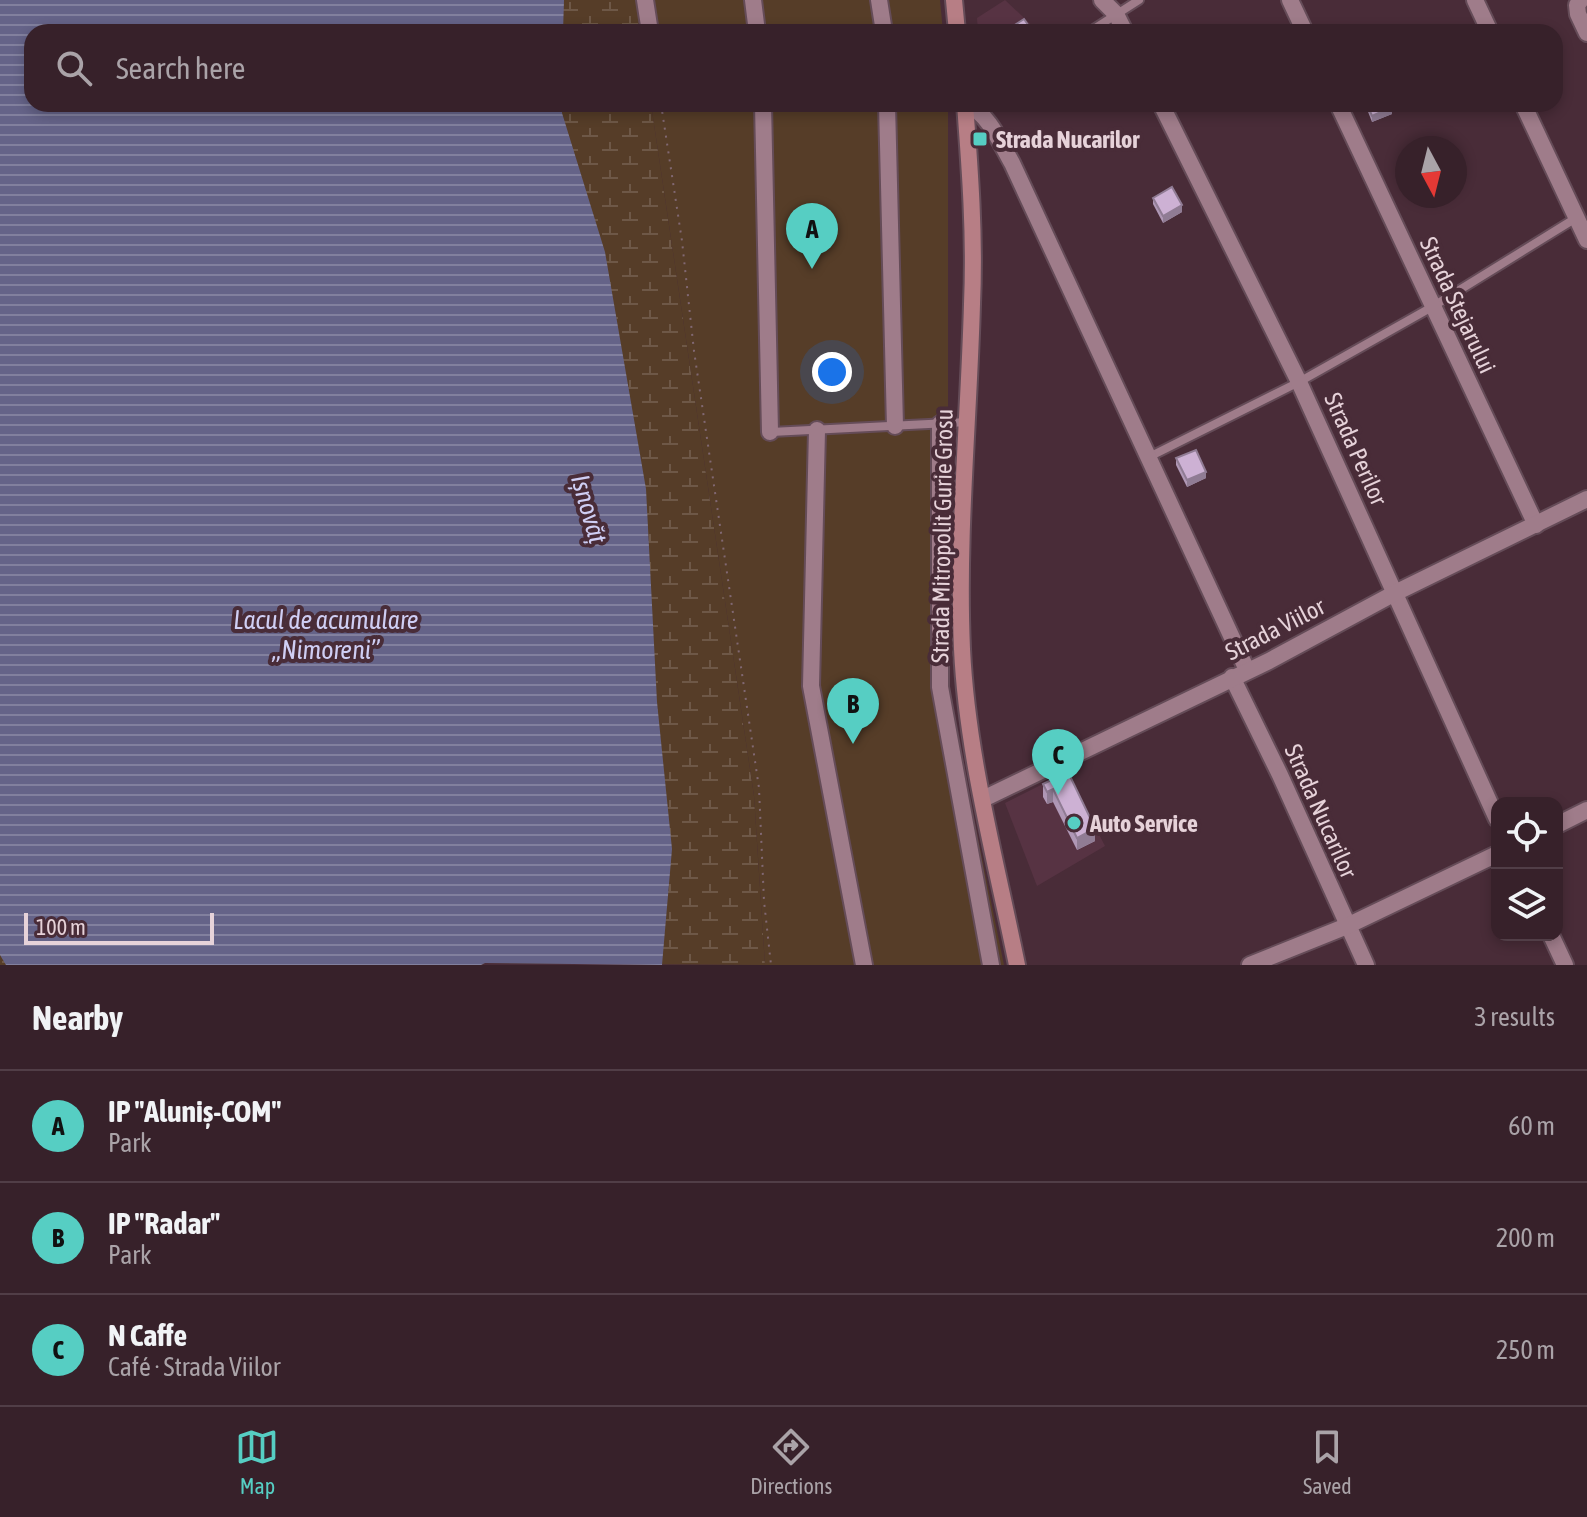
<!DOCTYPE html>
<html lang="en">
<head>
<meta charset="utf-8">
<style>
	:root { --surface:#37212a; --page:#3e2932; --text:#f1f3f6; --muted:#aaa3a8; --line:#513e47; --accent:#56cec3 }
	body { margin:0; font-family:"Asap Condensed",sans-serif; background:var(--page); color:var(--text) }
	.controls { position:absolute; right:24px; bottom:24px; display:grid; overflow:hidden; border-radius:16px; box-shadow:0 4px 12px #0003 }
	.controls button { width:72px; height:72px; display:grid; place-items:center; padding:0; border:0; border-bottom:2px solid var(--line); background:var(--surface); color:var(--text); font:40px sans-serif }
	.compass { position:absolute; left:1395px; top:136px; width:72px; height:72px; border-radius:50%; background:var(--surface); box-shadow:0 4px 12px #0003; rotate:173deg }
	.scale { position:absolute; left:24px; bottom:20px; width:190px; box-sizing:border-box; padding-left:8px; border:4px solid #e6d2d9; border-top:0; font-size:22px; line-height:28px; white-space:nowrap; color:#e6d2d9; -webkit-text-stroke:6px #492c38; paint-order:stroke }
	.you { position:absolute; left:832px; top:372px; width:28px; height:28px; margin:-20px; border:6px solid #fff; border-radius:50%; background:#1a73e8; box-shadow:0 0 0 12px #1a73e833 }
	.badge { display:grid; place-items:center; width:52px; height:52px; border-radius:50%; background:var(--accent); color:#111; font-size:26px; font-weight:700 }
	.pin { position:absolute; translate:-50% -66px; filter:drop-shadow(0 2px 4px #0008) }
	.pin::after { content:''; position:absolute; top:42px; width:28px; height:24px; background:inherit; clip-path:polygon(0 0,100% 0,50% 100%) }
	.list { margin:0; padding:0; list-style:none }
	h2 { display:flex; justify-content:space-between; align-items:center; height:104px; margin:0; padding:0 32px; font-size:34px }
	h2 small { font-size:26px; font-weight:400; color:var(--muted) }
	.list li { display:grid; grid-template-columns:52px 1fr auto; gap:24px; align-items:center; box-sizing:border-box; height:112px; padding:0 32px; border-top:2px solid var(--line) }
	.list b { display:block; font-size:30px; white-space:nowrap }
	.list p { margin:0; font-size:26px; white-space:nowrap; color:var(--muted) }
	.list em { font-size:26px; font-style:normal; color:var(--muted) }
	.icon { flex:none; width:44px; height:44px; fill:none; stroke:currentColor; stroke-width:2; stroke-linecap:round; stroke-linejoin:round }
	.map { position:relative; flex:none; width:1587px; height:965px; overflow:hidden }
	.search { position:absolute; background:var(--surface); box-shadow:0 4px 12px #0003; left:24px; right:24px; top:24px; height:88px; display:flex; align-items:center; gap:20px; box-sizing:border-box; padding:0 28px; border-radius:24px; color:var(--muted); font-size:30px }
	.sheet { height:440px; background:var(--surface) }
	nav { display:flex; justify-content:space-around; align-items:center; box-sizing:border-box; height:112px; border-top:2px solid var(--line); background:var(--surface); font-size:22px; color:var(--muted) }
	nav a { display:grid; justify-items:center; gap:4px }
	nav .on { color:var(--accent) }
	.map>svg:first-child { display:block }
	.built { fill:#573343 }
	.wetland { fill:url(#wetland-marsh) }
	.green { fill:#563d28 }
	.water { fill:url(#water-rules) }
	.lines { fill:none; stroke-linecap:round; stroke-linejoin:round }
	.lane-casing { stroke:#654c58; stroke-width:12 }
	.street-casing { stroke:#654c58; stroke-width:20 }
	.secondary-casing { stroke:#654c58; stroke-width:20 }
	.path { stroke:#816872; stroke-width:2; stroke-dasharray:2 6; stroke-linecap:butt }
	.lane { stroke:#9f7c8a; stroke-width:8 }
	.street { stroke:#9f7c8a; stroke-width:16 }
	.secondary { stroke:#b77e85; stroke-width:16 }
	.wall { fill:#b098b6 }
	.shaded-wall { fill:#907c94 }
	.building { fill:#cdb1d4; stroke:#907c94; stroke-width:2 }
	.poi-dot { fill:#56cec3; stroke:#492c38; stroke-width:3 }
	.labels { text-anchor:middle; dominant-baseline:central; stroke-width:8; stroke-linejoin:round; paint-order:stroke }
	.poi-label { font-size:24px; font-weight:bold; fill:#e6d2d9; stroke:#492c38; text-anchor:start }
	.street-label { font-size:24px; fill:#e6d2d9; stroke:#492c38 }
	.water-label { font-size:26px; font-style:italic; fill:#cfcef4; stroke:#492c38 }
</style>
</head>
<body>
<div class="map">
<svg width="1587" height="965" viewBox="0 0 1587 965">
	<defs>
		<pattern id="wetland-marsh" width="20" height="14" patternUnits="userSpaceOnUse" patternTransform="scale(2)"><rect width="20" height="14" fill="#563d28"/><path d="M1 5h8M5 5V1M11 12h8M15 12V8" fill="none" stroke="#6e5847"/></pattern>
		<pattern id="water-rules" width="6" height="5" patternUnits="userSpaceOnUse" patternTransform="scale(2)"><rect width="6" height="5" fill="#656388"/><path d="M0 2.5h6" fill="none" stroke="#82809e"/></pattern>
	</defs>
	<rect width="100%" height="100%" fill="#492c38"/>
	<g class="built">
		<polygon points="1005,0 1039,32 978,32 977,18"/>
		<polygon points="1067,772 1105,846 1037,886 1005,803"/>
	</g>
	<g class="wetland">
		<polygon points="551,0 638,0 642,32 550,32"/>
		<polygon points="548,104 651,104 754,796 765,965 485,963 481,965 0,965 0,656"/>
	</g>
	<g class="green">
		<polygon points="638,0 940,0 943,32 642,32"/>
		<polygon points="651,104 948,104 948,691 1004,965 765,965 754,796"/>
	</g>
	<polygon class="water" points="0,0 564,0 563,32 32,32 32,104 562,104 562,113 605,252 646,489 657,702 672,849 662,965 485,963 481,965 6,965 0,955"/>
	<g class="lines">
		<defs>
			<g id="lane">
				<polyline points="1089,32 1139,0"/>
				<polyline points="771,432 968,422"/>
				<polyline points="1149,457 1299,382 1432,307 1576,218"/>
			</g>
			<g id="street">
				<polyline points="645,0 650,32"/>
				<polyline points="753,0 757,32"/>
				<polyline points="879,0 884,32"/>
				<polyline points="1102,0 1116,14 1125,32"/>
				<polyline points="1290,0 1305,32"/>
				<polyline points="1475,0 1490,32"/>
				<polyline points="1581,0 1577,5 1578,14 1587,33"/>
				<polyline points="763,104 770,432"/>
				<polyline points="887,104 895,426"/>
				<path d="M966 104C989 114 1000 142 1012 163L1247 670"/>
				<polyline points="1161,104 1299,382 1497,819"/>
				<polyline points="1338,104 1536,525"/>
				<polyline points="1523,104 1587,240"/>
				<polyline points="940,424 940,687 991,965"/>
				<polyline points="817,430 811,686 864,965"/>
				<polyline points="1232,677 1280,775 1366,965"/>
				<polyline points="983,799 1269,661 1395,593 1587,499"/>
				<polyline points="1557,825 1587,810"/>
				<polyline points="1551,935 1565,965"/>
				<polyline points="1250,965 1347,926 1497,854"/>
			</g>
			<g id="secondary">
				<polyline points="954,0 957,32"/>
				<path d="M965 104C970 170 975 237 972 304 969 418 957 534 962 649 967 755 996 861 1017 965"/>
			</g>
		</defs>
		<use href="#lane" class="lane-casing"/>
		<use href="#street" class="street-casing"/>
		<use href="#secondary" class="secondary-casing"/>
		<polyline class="path" points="661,104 682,241 694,351 759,788 764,901 771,965"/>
		<use href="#lane" class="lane"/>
		<use href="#street" class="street"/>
		<use href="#secondary" class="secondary"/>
	</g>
	<g class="wall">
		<polygon points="1365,104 1390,104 1392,114 1372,122"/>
		<polygon points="1153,198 1182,212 1163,223 1153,204"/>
		<polygon points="1176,458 1206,478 1187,487 1176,465"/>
		<polygon points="1068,772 1095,841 1077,850 1053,802 1047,804 1043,797 1043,784"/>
	</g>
	<g class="shaded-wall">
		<polygon points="1392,107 1392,114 1372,122 1372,116"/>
		<polygon points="1182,205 1182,212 1163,223 1163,216"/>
		<polygon points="1206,472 1206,478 1187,487 1187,480"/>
		<polygon points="1053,789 1053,802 1047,804 1047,792"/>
		<polygon points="1095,828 1095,841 1077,850 1077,838"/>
	</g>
	<g class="building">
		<polygon points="1024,19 1033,32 1013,32 1010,28"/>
		<polygon points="1367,104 1390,104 1392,107 1372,116"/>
		<polygon points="1172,187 1182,205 1163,216 1153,198"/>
		<polygon points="1196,450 1206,472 1187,480 1176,458"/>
		<polygon points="1068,772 1095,828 1077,838 1053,789 1047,792 1043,784"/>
	</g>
	<g class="poi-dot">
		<rect x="972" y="131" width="16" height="16" rx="4"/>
		<circle cx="1074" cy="823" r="8"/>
	</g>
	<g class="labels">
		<g class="poi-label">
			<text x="996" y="139">Strada Nucarilor</text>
			<text x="1090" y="823">Auto Service</text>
		</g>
		<g class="street-label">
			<text transform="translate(1458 305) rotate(65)">Strada Stejarului</text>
			<text transform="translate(1356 449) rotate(66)">Strada Perilor</text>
			<text transform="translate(942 536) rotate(-89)">Strada Mitropolit Gurie Grosu</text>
			<text transform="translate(1275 629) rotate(-27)">Strada Viilor</text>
			<text transform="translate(1321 811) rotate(66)">Strada Nucarilor</text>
		</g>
		<g class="water-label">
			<text transform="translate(589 509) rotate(74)">Ișnovăț</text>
			<text x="326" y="620">Lacul de acumulare<tspan x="326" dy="30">„Nimoreni”</tspan></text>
		</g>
	</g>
</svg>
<div class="controls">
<button><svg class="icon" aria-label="locate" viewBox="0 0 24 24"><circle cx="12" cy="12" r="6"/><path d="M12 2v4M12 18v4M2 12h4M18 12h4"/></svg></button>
<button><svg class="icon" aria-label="layers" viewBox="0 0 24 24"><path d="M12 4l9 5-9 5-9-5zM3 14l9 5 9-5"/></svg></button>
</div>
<svg class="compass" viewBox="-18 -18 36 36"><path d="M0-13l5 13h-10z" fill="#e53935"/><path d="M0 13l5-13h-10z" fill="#aaa3a8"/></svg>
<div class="scale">100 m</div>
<div class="you"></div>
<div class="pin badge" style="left:812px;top:269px">A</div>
<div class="pin badge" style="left:853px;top:744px">B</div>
<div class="pin badge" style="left:1058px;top:795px">C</div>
<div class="search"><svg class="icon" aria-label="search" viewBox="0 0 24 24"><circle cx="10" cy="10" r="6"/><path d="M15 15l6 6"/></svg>Search here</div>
</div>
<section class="sheet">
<h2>Nearby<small>3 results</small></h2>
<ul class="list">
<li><span class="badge">A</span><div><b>IP &quot;Aluniș-COM&quot;</b><p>Park</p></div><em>60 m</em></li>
<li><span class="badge">B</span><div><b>IP &quot;Radar&quot;</b><p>Park</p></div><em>200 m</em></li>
<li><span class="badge">C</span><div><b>N Caffe</b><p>Café · Strada Viilor</p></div><em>250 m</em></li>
</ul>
</section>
<nav>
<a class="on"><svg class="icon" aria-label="map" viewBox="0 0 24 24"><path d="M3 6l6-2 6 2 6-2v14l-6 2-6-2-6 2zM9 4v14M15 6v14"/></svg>Map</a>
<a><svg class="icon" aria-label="directions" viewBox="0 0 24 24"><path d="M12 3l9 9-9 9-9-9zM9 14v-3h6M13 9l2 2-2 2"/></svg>Directions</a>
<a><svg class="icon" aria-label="saved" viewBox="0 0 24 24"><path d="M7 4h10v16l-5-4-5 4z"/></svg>Saved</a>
</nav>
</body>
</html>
